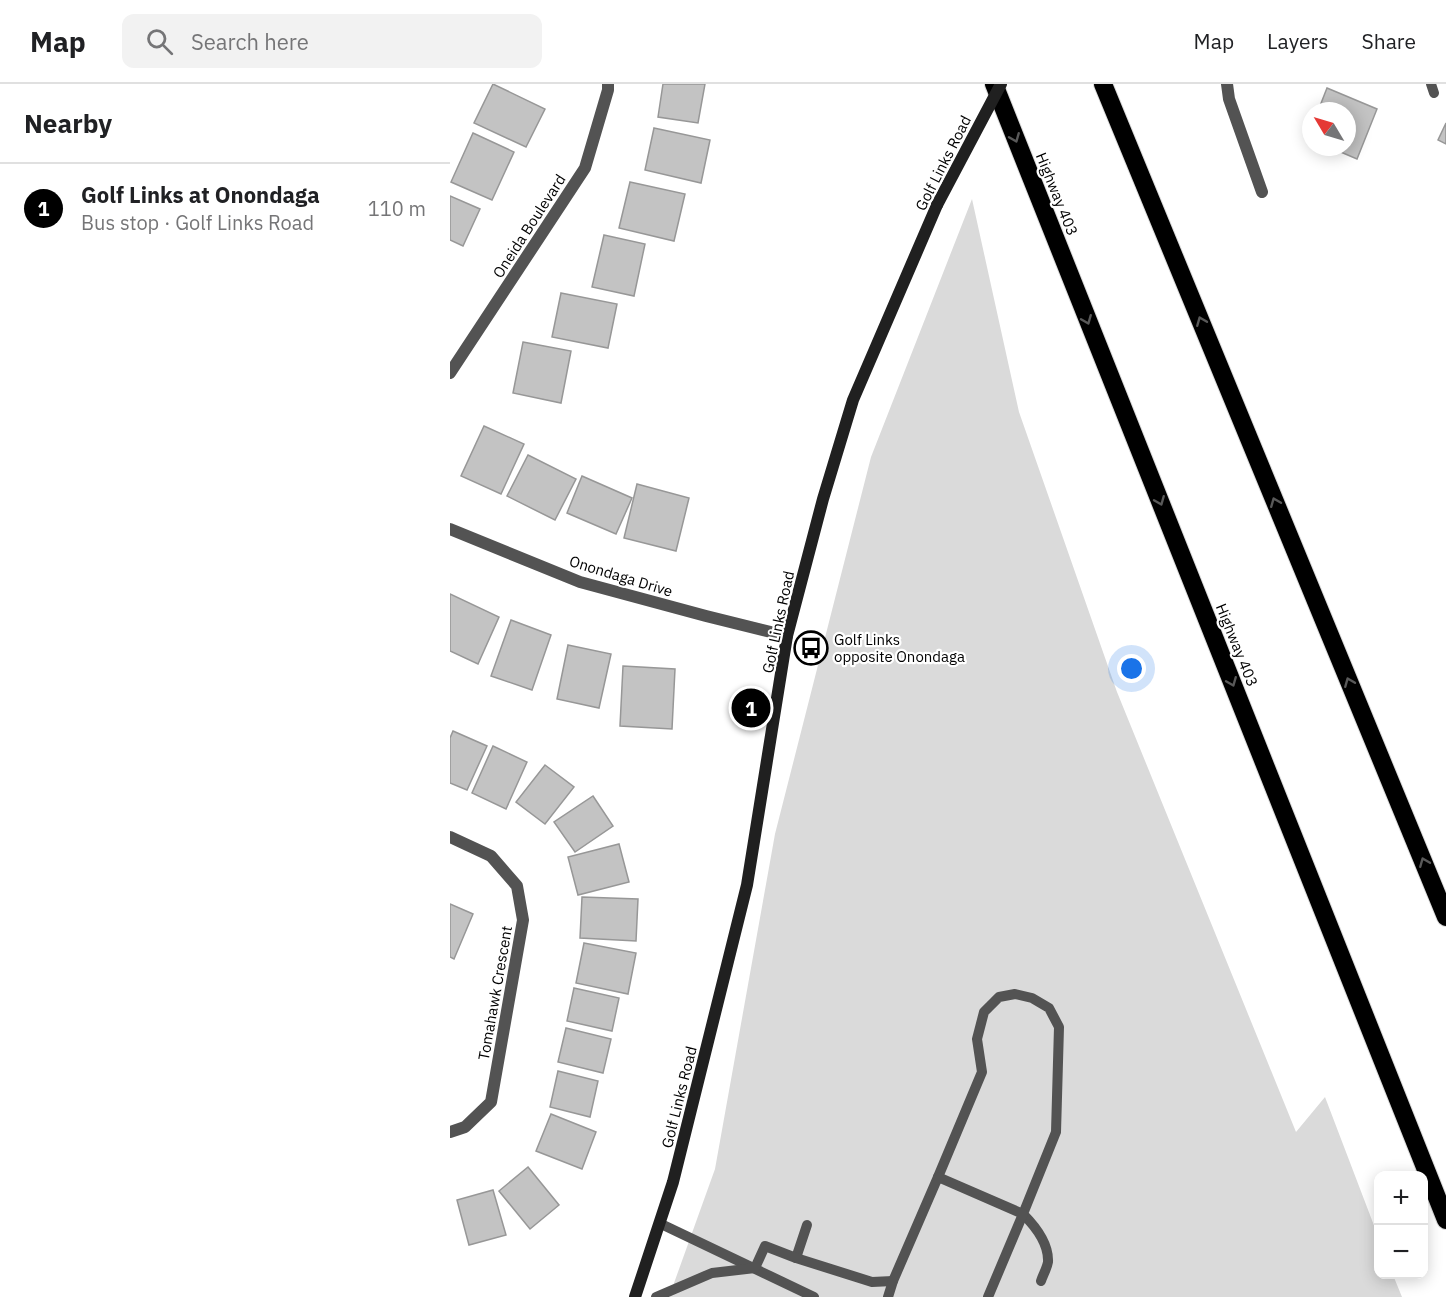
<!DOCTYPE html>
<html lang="en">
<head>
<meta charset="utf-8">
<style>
	:root { --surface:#fff; --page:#f2f2f2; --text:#202124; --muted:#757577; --line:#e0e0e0; --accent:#000 }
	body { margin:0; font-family:"IBM Plex Sans",sans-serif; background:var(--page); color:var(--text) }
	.controls { position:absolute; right:18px; bottom:18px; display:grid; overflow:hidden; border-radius:12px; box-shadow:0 3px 15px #0003 }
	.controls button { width:54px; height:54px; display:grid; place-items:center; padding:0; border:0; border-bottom:2px solid var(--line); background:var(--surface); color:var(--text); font:30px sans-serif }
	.compass { position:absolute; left:852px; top:18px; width:54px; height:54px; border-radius:50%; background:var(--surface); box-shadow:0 3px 15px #0003; rotate:308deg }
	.you { position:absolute; left:682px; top:585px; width:21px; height:21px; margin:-15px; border:4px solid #fff; border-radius:50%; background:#1a73e8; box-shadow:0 0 0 9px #1a73e833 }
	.badge { display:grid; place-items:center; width:39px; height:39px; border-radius:50%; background:var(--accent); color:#fff; font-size:20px; font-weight:700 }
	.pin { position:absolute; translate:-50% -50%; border:3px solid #fff; box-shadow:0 2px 6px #0006 }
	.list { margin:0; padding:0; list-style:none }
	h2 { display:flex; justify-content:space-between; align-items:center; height:78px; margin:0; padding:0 24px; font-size:26px }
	h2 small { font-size:20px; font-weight:400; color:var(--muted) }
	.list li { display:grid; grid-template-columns:39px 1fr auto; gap:18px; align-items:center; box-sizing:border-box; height:90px; padding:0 24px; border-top:2px solid var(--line) }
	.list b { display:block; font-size:22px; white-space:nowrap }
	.list p { margin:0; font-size:20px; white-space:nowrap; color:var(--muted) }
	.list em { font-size:20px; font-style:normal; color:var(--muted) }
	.icon { flex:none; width:33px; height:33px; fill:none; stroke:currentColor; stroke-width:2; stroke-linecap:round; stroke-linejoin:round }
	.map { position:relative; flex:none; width:996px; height:1213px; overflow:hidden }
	header { display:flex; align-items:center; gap:36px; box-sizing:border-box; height:84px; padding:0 30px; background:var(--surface); border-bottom:2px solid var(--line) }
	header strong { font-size:28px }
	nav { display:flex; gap:33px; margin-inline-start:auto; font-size:21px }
	.search { width:420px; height:54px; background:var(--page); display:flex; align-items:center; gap:15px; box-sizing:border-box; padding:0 21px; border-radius:12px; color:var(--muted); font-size:22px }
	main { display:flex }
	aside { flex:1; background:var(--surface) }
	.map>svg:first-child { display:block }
	.green { fill:#dadada }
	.building { fill:#c3c3c3; stroke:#979797; stroke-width:1.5 }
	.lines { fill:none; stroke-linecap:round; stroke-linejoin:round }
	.highway-casing { stroke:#dbdbdb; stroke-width:20 }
	.lane { stroke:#535353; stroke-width:10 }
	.street { stroke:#535353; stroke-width:12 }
	.secondary { stroke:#202020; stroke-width:12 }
	.highway { stroke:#000; stroke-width:18 }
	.secondary-bridge { stroke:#202020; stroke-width:12 }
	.oneway { stroke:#595959 }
	.labels { text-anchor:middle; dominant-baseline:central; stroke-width:4.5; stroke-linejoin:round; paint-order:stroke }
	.street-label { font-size:15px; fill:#000; stroke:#fff }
	.poi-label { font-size:15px; fill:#000; stroke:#fff; text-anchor:start }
</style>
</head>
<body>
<header>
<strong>Map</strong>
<div class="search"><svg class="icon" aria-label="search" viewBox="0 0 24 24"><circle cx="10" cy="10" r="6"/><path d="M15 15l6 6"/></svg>Search here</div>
<nav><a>Map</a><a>Layers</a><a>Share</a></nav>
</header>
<main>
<aside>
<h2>Nearby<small></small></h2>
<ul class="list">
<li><span class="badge">1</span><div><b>Golf Links at Onondaga</b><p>Bus stop · Golf Links Road</p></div><em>110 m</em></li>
</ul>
</aside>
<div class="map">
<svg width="996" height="1213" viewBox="0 0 996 1213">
	<rect width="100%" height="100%" fill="#fff"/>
	<polygon class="green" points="522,115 569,328 667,608 846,1048 875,1013 928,1152 928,1190 943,1191 952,1213 219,1213 265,1085 325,750 421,373"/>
	<g class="building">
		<polygon points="43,0 95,25 76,63 24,39"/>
		<polygon points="213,0 255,0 248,39 208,33"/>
		<polygon points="877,4 927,25 907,75 879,63 897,63 897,27 868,27"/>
		<polygon points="996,39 996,60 988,56"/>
		<polygon points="204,44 260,56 251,99 195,86"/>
		<polygon points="23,49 64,68 42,116 1,98"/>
		<polygon points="180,98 235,110 224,157 169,144"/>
		<polygon points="0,112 30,125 13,162 0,156"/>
		<polygon points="154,151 195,160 184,212 142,203"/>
		<polygon points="111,209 167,220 158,264 102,253"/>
		<polygon points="73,258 121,267 111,319 63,309"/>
		<polygon points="34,342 74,360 51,410 11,392"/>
		<polygon points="78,371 126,395 105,436 57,412"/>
		<polygon points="132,392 182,414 166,450 117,429"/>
		<polygon points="187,400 239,414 226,467 174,454"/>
		<polygon points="0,510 49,533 28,580 0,567"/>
		<polygon points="61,536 101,551 82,606 41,592"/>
		<polygon points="118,561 161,570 149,624 107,615"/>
		<polygon points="173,582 225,585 222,645 170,642"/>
		<polygon points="3,647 37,662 17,706 0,699 0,654"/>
		<polygon points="43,662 77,678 56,725 22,709"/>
		<polygon points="95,681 124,703 95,740 66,718"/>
		<polygon points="143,712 163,742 125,768 104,738"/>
		<polygon points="169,760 179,798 128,811 118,773"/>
		<polygon points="132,813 188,815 186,857 130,854"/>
		<polygon points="0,820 23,830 4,875 0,873"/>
		<polygon points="134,859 186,869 178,910 126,899"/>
		<polygon points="124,904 169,914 162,947 117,937"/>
		<polygon points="116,944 161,955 153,989 108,978"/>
		<polygon points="108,987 148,997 140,1033 100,1023"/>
		<polygon points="101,1030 146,1048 132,1085 86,1067"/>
		<polygon points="78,1083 109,1121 80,1145 49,1107"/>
		<polygon points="43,1106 56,1151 19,1161 7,1116"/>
	</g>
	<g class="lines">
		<defs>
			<g id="highway">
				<polyline points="544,0 996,1136"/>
				<polyline points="653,0 996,833"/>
			</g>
		</defs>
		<use href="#highway" class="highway-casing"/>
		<g class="lane">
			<polyline points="981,0 984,9"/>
			<path d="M488 1093 532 988 527 955 534 928 549 913 565 910 582 914 599 924 609 943 606 1048 573 1130C585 1142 599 1159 598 1178 597 1184 593 1191 591 1197"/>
			<polyline points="209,1139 364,1213"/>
			<polyline points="346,1174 357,1141"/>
			<polyline points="206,1213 262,1189 305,1184 315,1162 346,1174 422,1198 443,1197"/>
			<polyline points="438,1213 443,1197 488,1093 573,1130 538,1213"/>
		</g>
		<g class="street">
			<polyline points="777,0 779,15 812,108"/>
			<polyline points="0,289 135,84 158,6 158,0"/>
			<polyline points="0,445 130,498 256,532 337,552"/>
			<polyline points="0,753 41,772 67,802 73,836 41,1018 15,1043 0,1048"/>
		</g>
		<polyline class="secondary" points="185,1213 223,1098 297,801 337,552 373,415 403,316 487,121"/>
		<use href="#highway" class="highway"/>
		<polyline class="secondary-bridge" points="487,121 551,0"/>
	</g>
	<defs><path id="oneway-chevron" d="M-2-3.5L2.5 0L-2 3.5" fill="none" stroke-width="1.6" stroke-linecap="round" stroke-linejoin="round" transform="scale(1.5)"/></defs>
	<g class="oneway">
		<use href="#oneway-chevron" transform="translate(565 54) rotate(68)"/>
		<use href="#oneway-chevron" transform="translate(637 236) rotate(68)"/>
		<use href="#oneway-chevron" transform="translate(751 237) rotate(-112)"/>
		<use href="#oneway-chevron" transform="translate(710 417) rotate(68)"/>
		<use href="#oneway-chevron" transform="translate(825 418) rotate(-112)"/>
		<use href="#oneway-chevron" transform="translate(782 598) rotate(68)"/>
		<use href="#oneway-chevron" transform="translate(899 598) rotate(-112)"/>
		<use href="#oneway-chevron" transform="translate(974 778) rotate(-112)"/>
	</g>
	<defs>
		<symbol id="bus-ring" viewBox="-11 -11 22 22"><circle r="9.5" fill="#fff" stroke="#000" stroke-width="1.5"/><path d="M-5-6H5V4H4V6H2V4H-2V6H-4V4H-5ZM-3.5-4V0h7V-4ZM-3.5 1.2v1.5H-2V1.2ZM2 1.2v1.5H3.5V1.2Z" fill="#000"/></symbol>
	</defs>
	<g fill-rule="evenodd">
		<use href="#bus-ring" x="342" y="545" width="38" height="38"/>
	</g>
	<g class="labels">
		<g class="street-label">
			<text transform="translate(493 79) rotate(-63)">Golf Links Road</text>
			<text transform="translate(607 110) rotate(68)">Highway 403</text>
			<text transform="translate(79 142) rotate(-57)">Oneida Boulevard</text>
			<text transform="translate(171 492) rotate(17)">Onondaga Drive</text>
			<text transform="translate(328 538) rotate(-78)">Golf Links Road</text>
			<text transform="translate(787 561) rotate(68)">Highway 403</text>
			<text transform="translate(45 909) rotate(-80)">Tomahawk Crescent</text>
			<text transform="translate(229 1013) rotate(-76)">Golf Links Road</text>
		</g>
		<g class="poi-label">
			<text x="384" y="555">Golf Links<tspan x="384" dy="17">opposite Onondaga</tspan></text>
		</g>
	</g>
</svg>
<div class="controls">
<button>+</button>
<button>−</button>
</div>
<svg class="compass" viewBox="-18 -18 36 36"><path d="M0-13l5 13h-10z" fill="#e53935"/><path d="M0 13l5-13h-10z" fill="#757577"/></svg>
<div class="you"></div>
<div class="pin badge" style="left:301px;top:624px">1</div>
</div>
</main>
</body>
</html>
